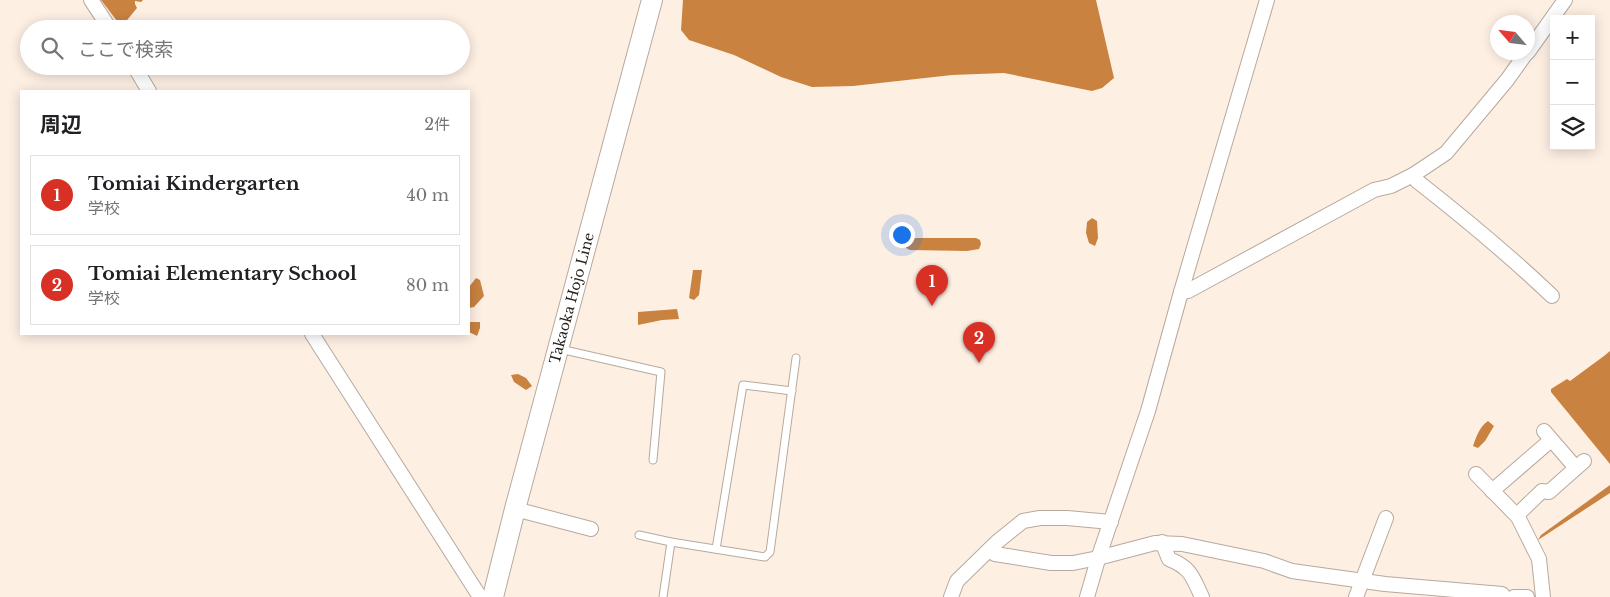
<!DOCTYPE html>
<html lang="ja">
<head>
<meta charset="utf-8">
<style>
	:root { --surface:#fff; --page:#f2f2f2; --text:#202124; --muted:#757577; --line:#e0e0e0; --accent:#d93025 }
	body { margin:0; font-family:"Libre Baskerville","Noto Sans JP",serif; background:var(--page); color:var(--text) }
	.controls { position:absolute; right:15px; top:15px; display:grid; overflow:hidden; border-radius:0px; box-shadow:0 2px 12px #0003 }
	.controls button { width:45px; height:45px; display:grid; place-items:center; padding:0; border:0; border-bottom:1px solid var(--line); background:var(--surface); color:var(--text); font:25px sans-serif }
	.compass { position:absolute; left:1490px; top:15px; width:45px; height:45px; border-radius:50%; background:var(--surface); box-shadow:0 2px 12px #0003; rotate:298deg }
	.you { position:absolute; left:901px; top:234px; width:18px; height:18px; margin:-12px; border:4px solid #fff; border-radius:50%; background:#1a73e8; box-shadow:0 0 0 8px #1a73e833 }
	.badge { display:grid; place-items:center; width:32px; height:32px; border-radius:50%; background:var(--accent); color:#fff; font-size:16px; font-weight:700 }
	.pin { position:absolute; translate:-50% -41px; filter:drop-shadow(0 1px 2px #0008) }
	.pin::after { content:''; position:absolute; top:26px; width:18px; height:15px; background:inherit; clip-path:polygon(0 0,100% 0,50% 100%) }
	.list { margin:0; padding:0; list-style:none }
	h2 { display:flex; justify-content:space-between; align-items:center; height:65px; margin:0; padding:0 20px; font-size:21px }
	h2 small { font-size:16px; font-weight:400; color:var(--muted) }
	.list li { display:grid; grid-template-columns:32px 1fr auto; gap:15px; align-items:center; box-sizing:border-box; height:80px; margin:0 10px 10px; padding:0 10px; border:1px solid var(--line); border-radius:0px }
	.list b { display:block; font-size:19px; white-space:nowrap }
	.list p { margin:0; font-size:16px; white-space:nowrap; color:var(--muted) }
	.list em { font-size:16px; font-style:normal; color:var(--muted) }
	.icon { flex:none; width:28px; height:28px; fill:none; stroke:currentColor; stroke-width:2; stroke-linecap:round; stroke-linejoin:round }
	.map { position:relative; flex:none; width:1610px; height:597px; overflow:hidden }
	.search { position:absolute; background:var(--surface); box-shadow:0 2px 12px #0003; left:20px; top:20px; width:450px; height:55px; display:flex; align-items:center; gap:12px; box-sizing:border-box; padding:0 18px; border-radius:28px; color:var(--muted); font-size:19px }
	.panel { position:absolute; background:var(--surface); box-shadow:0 2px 12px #0003; left:20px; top:90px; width:450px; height:245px; border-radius:0px }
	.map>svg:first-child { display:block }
	.water { fill:#c98240 }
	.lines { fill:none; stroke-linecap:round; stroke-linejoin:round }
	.lane-casing { stroke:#b7a99e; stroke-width:9 }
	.street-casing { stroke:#b7a99e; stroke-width:16 }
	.secondary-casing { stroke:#b7a99e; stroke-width:22 }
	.lane { stroke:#fff; stroke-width:7 }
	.street { stroke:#fff; stroke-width:14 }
	.secondary { stroke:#fff; stroke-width:20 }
	.labels { text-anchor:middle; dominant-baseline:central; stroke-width:4; stroke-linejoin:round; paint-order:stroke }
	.street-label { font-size:14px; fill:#27221d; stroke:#fff }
</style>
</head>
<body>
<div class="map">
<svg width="1610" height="597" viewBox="0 0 1610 597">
	<rect width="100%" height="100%" fill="#feefe3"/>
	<g class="water">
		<polygon points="101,0 143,0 141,2 135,1 135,4 137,8 123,25 120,25"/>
		<polygon points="683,0 1096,0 1114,78 1102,88 1092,91 1004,73 952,75 853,86 812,87 781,77 734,55 689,40 681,30"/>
		<polygon points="1092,218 1097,221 1098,238 1095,246 1089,243 1086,233 1087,222"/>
		<polygon points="910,238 976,238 980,240 981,244 979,249 967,251 910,250 906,248 906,243"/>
		<polygon points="693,270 702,270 699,295 694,300 689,298"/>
		<polygon points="476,278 480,280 484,296 474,307 469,308 469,287"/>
		<polygon points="677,309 679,319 662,320 638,325 638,312"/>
		<polygon points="469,322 480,322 480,328 477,336 469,332"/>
		<polygon points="1610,351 1610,464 1551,392 1551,389 1567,379 1570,381 1604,356"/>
		<polygon points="518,374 526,378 532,386 526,390 514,382 511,375"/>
		<path d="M1488 421 1494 426 1485 441 1478 448 1473 446C1476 437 1480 426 1488 421Z"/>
		<polygon points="1610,485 1610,493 1538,540 1541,535"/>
	</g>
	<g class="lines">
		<defs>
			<g id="lane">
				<polyline points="560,349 661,372 653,460"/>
				<polyline points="639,535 671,542 765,557 770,552 796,358"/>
				<polyline points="716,549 743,385 792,391"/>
				<polyline points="663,597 671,542"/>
			</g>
			<g id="street">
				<polyline points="91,0 110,29"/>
				<polyline points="1528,52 1565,0"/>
				<polyline points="134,66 149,91"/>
				<path d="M1413 175 1417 181C1463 217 1509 255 1552 296"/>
				<polyline points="1181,292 1188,291 1374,190 1391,186 1413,175 1446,153 1507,80 1527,52"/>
				<polyline points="312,334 480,597"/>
				<polyline points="1544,431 1576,468"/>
				<polyline points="1476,474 1518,517 1539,559 1543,597"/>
				<polyline points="1492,491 1551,440"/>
				<polyline points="515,509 591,529"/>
				<polyline points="1517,515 1542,491 1549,492 1584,461"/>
				<path d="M1162 542 1169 559C1191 568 1192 576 1202 597"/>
				<polyline points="989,550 995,554 1051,563 1073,563 1098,558 1155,543 1182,544 1264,561 1292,571 1385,584 1502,594 1504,597"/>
				<polyline points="951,597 957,581 997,542 1023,521 1040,518 1067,518 1111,522"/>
				<polyline points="1087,597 1099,556 1148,411 1181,292 1267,0"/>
				<polyline points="1356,597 1386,518"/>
				<polyline points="1514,597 1527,597"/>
			</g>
			<g id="secondary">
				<path id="s1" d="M493 597 515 509 652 0"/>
			</g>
		</defs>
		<use href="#lane" class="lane-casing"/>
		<use href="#street" class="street-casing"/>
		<use href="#secondary" class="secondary-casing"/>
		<use href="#lane" class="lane"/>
		<use href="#street" class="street"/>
		<use href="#secondary" class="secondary"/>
	</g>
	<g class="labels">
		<g class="street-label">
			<text stroke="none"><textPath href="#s1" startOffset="309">Takaoka Hojo Line</textPath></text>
		</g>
	</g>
</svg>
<div class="controls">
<button>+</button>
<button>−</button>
<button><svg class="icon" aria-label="layers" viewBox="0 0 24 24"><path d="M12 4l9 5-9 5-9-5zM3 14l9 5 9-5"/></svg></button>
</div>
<svg class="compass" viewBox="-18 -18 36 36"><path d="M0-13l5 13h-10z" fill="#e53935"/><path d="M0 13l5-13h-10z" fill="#757577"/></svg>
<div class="you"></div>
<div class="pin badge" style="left:932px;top:306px">1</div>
<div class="pin badge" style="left:979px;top:363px">2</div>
<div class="search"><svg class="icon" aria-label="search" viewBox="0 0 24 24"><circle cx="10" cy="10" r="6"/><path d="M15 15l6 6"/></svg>ここで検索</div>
<section class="panel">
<h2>周辺<small>2件</small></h2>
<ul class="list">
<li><span class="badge">1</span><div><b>Tomiai Kindergarten</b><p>学校</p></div><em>40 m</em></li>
<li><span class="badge">2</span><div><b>Tomiai Elementary School</b><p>学校</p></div><em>80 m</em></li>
</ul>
</section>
</div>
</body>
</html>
